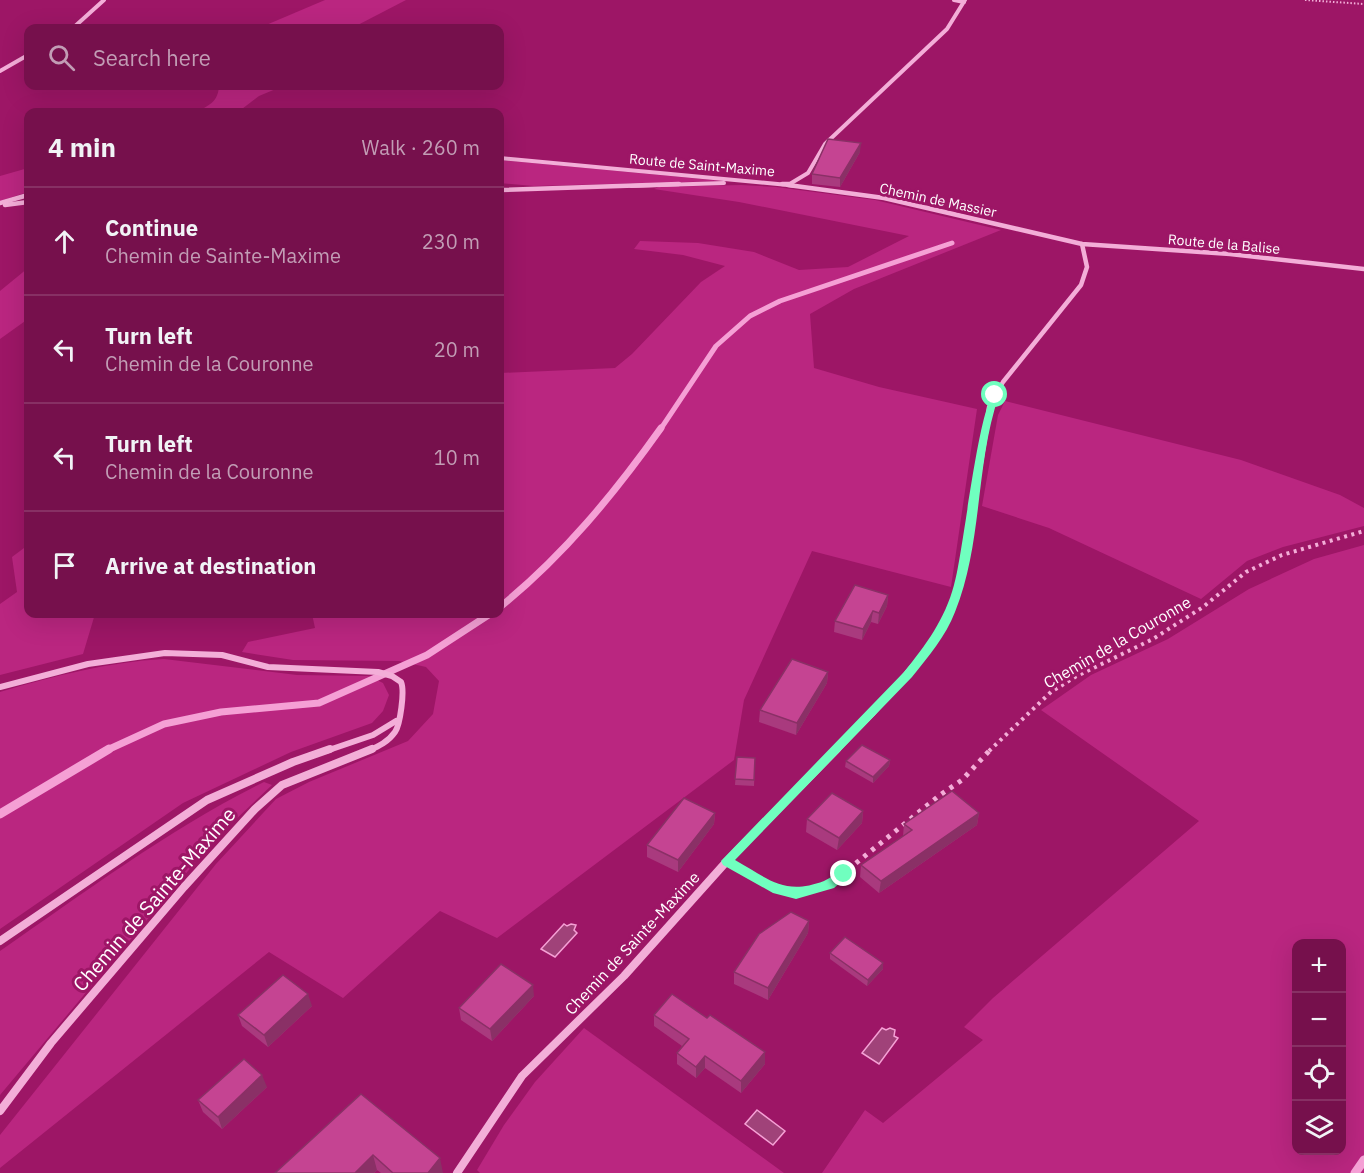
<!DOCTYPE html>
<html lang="en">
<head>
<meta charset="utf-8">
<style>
	:root { --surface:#76104c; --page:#7d1e56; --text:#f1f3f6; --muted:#c29db5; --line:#873064 }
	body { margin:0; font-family:"IBM Plex Sans",sans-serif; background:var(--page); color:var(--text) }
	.controls { position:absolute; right:18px; bottom:18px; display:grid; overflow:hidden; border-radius:12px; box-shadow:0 6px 24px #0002 }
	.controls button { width:54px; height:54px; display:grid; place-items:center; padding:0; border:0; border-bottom:2px solid var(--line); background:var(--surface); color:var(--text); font:30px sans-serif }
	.stop { position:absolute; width:18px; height:18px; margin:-14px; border:4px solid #70ffbf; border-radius:50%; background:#fff }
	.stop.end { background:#70ffbf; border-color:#fff; box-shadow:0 2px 6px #0008 }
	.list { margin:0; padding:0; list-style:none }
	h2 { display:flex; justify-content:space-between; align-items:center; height:78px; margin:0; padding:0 24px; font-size:26px }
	h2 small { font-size:20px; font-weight:400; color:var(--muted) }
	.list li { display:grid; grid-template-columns:39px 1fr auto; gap:18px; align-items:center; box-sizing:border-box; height:108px; padding:0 24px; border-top:2px solid var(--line) }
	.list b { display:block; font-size:22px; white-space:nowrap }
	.list p { margin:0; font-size:20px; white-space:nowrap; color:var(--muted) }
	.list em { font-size:20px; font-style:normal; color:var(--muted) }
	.icon { flex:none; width:33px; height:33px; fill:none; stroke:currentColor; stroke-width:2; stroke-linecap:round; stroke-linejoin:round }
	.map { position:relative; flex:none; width:1364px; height:1173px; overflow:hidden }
	.search { position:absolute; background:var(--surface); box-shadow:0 6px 24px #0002; left:24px; top:24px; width:480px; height:66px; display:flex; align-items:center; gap:15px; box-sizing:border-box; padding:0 21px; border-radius:12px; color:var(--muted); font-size:22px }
	.panel { position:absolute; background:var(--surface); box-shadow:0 6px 24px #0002; left:24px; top:108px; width:480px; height:510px; border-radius:12px }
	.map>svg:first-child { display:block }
	.green { fill:#ba2680; fill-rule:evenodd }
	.water { fill:#a04279; stroke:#f5a0d5; stroke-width:1.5 }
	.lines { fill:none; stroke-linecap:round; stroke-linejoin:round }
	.stream-far2 { stroke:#f5a0d5; stroke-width:5 }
	.stream-far1 { stroke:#f5a0d5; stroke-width:7 }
	.stream { stroke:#f5a0d5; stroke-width:9 }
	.path-far2 { stroke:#f3aed8; stroke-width:2; stroke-dasharray:1.5 2; stroke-linecap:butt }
	.path-far1 { stroke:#f3aed8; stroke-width:4; stroke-dasharray:3 4.5; stroke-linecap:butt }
	.path { stroke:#f3aed8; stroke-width:5; stroke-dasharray:4 6; stroke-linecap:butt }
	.minor-far3 { stroke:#f3aed8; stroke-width:4 }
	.minor-far2 { stroke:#f3aed8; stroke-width:4.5 }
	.minor-far1 { stroke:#f3aed8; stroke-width:6 }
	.minor { stroke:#f3aed8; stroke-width:8 }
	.wall { fill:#a93a7e }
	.shaded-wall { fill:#8a3066 }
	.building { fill:#c54492; stroke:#8a3066; stroke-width:1.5 }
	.route { fill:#70ffbf }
	.labels { text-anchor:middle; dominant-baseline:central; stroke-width:6; stroke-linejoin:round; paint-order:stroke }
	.far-street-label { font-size:14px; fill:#fff; stroke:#9d1666 }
	.street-label { font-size:16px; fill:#fff; stroke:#9d1666 }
	.near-street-label { font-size:20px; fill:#fff; stroke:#9d1666 }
</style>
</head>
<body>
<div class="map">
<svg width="1364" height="1173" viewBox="0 0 1364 1173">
	<rect width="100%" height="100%" fill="#9d1666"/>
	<g class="green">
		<polygon points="325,0 406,0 352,28 259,28"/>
		<path d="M219 86H283L259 96 238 112H195C209 106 218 102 219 86Z"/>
		<polygon points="500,160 723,181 534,186 500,183"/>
		<polygon points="28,168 28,192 0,201 0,176"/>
		<polygon points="741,185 776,187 875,200 1001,230 854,289 810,314 814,368 879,387 977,409 951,587 812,551 744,700 734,760 497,938 440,911 343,998 269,952 0,1168 0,1135 216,864 276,799 309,782 408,741 433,714 439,681 426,667 399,661 293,660 242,652 248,642 315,628 312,614 500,614 500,373 615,368 632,354 701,282 725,266 683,255 634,249 640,241 698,243 754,252 799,270 848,267 909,236 739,202 654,189 659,187"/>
		<polygon points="28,268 28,319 0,339 0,291"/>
		<polygon points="1005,401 1241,460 1340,495 1364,508 1364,526 1283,547 1247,561 1201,599 1049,528 982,506 998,415"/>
		<polygon points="28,545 28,614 95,614 83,654 0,675 0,604 17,592 12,557"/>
		<path d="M1364 545V1173H822L865 1110 883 1123 983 1040 964 1027 993 998 1199 821 1041 710 1091 675 1168 639 1249 589 1314 559ZM1296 944H1342V1150H1296Z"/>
		<path d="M164 659 297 675 369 676 383 683 389 695 383 711 372 723 291 752 183 803 0 929V692C54 676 108 662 164 659Z"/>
		<path d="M264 782 272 785 214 840 0 1095V951C85 892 171 828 264 782Z"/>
		<polygon points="584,1028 784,1173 480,1173 477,1170 504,1125 535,1082"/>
	</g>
	<g class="water">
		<polygon points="571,924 576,925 574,930 577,933 555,957 541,949 564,924 567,926"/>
		<polygon points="882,1028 886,1030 890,1028 895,1030 894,1036 898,1038 879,1064 862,1053"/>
		<polygon points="757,1110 785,1131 773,1145 745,1124"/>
	</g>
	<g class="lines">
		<polyline class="stream-far2" points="660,430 716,346 750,316 780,301 952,243"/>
		<g class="stream-far1">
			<path d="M500 607C563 556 614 494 661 428"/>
			<polyline points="105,751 164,724 221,712 319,703 427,655 490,614"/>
		</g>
		<g class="stream">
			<polyline points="0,814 109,749"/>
			<polyline points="1355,1173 1364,1160"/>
		</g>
		<polyline class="path-far2" points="1305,0 1364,4"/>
		<polyline class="path-far1" points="989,751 1051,692 1075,677 1153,639 1203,607 1246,572 1282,555 1364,531"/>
		<polyline class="path" points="741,869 777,890 797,894 829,885 940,795 962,780 991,749"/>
		<g class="minor-far3">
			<polyline points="954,0 964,2"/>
			<polyline points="73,28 104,0"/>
			<polyline points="0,71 28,55"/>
			<polyline points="500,158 788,185 808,173 825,144 947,29 965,0"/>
			<polyline points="788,185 795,186"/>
			<polyline points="631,186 724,183"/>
		</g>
		<g class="minor-far2">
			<polyline points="782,184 789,184"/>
			<polyline points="788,185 884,198 1082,244 1230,254 1364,269"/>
			<polyline points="500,190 679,184"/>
			<polyline points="0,203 28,195"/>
			<polyline points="5,205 28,202"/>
			<polyline points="986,430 989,407 1003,382 1081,285 1087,267 1082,244"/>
		</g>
		<g class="minor-far1">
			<path d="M0 687 88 664 165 653 222 655 268 667 378 672 392 676 401 682C405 691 400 725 395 732 388 742 379 746 368 751"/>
			<polyline points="326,751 373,735 396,721"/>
			<polyline points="836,751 872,714 933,643 950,614 960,584 986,428"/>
		</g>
		<g class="minor">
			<polyline points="0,941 207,800 293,762 330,749"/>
			<polyline points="0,1111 51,1043 184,887 255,809 282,785 372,749"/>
			<polyline points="457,1173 522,1076 624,976 727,861 837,749"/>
		</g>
	</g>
	<g class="wall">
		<polygon points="860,152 840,187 812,184 812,174"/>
		<polygon points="888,595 887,606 878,624 871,622 862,640 834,632 835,621"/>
		<polygon points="828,672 827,683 796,735 759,722 760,710"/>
		<polygon points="737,757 755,758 754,786 735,785"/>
		<polygon points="890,760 889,766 873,783 845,767 846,761"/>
		<polygon points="863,811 862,823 837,850 806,832 807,819"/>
		<polygon points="715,813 714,824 678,872 647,857 647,845"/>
		<polygon points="979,813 977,825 879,893 860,877 861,865 903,836 904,824"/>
		<polygon points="809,921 808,933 768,1000 734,984 734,972"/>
		<polygon points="830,953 883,963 883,969 867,986 830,959"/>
		<polygon points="534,996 492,1041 461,1020 459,1008"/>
		<polygon points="312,1006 268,1047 242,1026 238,1015"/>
		<polygon points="654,1015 765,1064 741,1093 705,1068 696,1078 677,1064 677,1053 682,1046 654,1026"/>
		<polygon points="267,1087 222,1129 203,1112 198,1100"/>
		<polygon points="361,1094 443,1173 381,1173 377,1170 374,1173"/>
	</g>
	<g class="shaded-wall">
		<polygon points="861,143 860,152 840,187 840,178"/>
		<polygon points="888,595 887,606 878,624 879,613"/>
		<polygon points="873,611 871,622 862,640 863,629"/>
		<polygon points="828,672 827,683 796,735 797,723"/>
		<polygon points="890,760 889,766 873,783 873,777"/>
		<polygon points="863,811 862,823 837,850 839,838"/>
		<polygon points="715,813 714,824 678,872 678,860"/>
		<polygon points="979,813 977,825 879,893 881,881"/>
		<polygon points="809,921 808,933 768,1000 768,988"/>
		<polygon points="883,963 883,969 867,986 868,980"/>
		<polygon points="533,985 534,996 492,1041 490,1029"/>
		<polygon points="308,994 312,1006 268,1047 264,1035"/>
		<polygon points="765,1052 765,1064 741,1093 741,1081"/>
		<polygon points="705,1056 705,1068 696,1078 696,1067"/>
		<polygon points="262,1075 267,1087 222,1129 218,1117"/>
		<polygon points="373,1155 377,1170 374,1173 355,1173"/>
		<polygon points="440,1158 443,1173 428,1173"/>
	</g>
	<g class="building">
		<polygon points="828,139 861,143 840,178 812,174"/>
		<polygon points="855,585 888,595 879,613 873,611 863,629 835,621"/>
		<polygon points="792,659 828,672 797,723 760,710"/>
		<polygon points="862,745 890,760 873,777 846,761"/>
		<polygon points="737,757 755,758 754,780 735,779"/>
		<polygon points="952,791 979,813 881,881 861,865 912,830 904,824"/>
		<polygon points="832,793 863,811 839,838 807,819"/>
		<polygon points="684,798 715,813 678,860 647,845"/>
		<polygon points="791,912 809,921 768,988 734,972 759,934"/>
		<polygon points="845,937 883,963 868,980 830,953"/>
		<polygon points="501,964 533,985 490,1029 459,1008"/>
		<polygon points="283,975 308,994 264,1035 238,1015"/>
		<polygon points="672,994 707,1018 710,1015 765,1052 741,1081 705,1056 696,1067 677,1053 689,1039 654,1015"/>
		<polygon points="244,1059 262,1075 218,1117 198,1100"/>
		<polygon points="361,1094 440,1158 428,1173 393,1173 373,1155 355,1173 275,1173"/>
	</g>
	<path class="route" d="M995 393 999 395C975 465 983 543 955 612 946 636 928 657 912 677L735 860C769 879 784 896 824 881 831 878 837 872 844 869L850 874 834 888 796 899 773 893 723 865 721 861 904 672C926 645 945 619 954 585 963 556 979 401 995 393Z"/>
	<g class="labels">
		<g class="far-street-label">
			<text transform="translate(702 165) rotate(5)">Route de Saint-Maxime</text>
			<text transform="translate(938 200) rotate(12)">Chemin de Massier</text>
			<text transform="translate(1224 244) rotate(5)">Route de la Balise</text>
		</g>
		<g class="street-label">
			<text transform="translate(1117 642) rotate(-30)">Chemin de la Couronne</text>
			<text transform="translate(632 943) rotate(-47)">Chemin de Sainte-Maxime</text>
		</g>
		<g class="near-street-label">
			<text transform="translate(154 899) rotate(-49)">Chemin de Sainte-Maxime</text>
		</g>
	</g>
</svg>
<div class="controls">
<button>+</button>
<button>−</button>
<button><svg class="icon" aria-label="locate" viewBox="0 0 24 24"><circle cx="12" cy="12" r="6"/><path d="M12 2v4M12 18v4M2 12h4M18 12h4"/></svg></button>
<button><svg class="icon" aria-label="layers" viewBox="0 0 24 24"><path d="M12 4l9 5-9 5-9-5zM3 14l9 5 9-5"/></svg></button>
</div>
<div class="stop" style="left:995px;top:395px"></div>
<div class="stop end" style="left:844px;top:874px"></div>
<div class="search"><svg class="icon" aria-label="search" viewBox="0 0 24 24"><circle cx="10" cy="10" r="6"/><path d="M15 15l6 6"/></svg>Search here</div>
<section class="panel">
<h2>4 min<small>Walk · 260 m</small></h2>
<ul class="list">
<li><svg class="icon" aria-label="ahead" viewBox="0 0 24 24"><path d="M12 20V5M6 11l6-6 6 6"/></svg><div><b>Continue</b><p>Chemin de Sainte-Maxime</p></div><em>230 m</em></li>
<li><svg class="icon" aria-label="left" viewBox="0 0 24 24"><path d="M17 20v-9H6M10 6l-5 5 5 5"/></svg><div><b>Turn left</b><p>Chemin de la Couronne</p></div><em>20 m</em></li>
<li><svg class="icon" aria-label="left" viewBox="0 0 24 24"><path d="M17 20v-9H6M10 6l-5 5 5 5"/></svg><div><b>Turn left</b><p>Chemin de la Couronne</p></div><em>10 m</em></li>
<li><svg class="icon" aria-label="arrive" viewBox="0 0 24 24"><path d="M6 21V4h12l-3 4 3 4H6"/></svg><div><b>Arrive at destination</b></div></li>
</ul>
</section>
</div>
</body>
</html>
